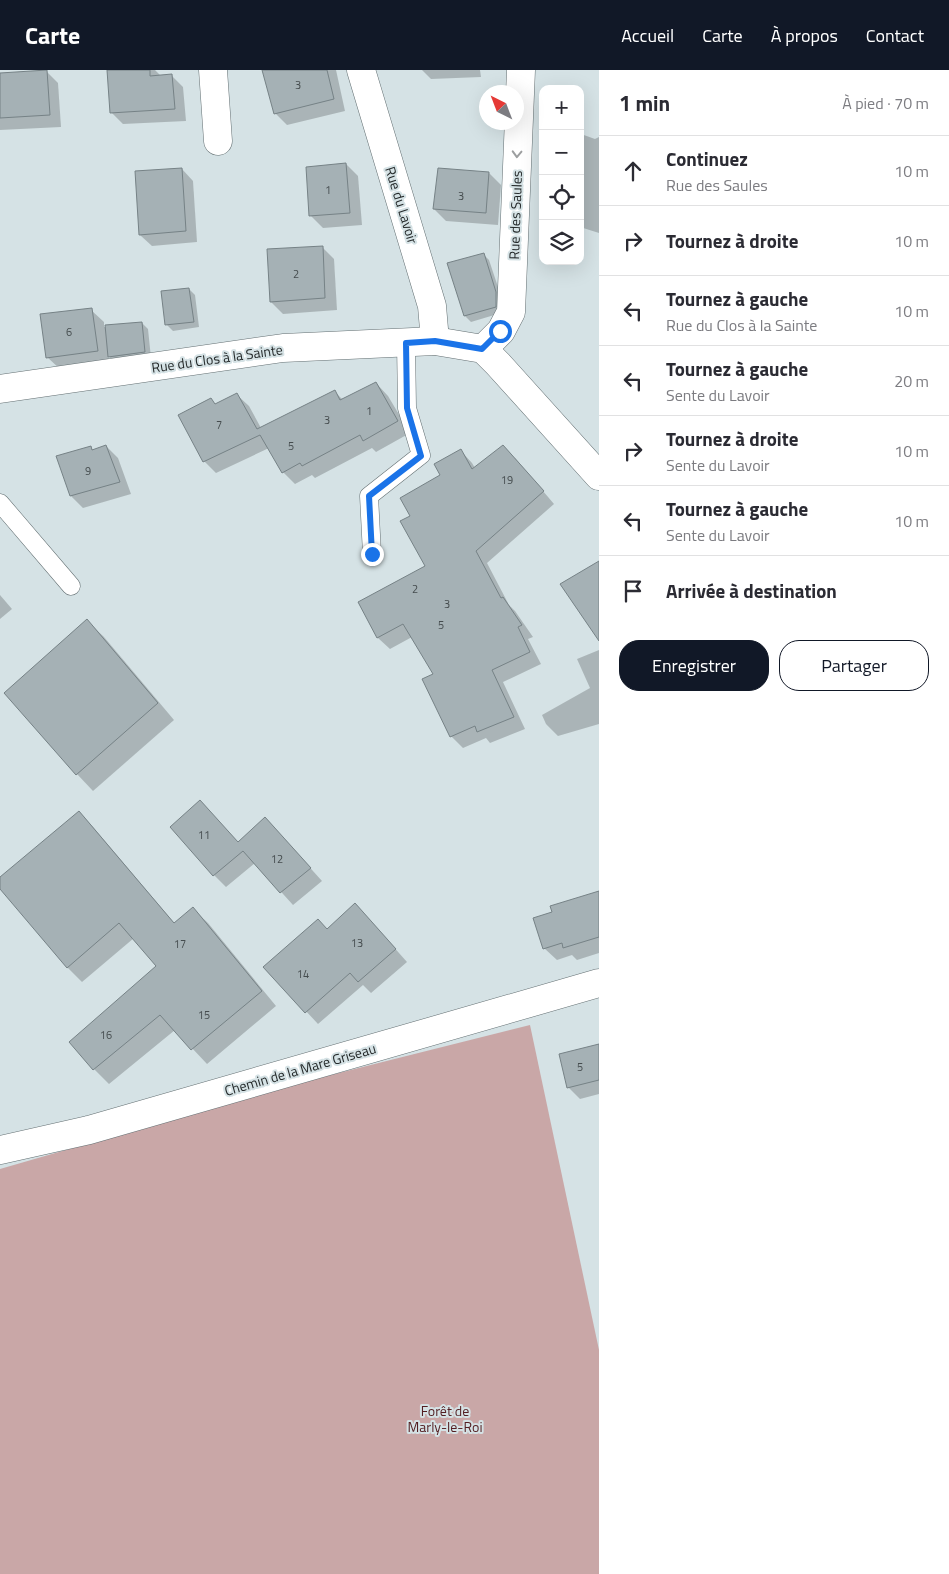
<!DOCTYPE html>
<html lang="fr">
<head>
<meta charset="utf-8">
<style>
	:root { --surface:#fff; --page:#f7f7f7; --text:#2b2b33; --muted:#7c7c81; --line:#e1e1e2; --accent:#111827 }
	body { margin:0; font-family:"Titillium Web",sans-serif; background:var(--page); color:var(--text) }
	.controls { position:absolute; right:15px; top:15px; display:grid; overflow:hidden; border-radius:10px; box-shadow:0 5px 20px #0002 }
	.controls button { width:45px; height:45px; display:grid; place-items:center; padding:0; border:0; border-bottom:1px solid var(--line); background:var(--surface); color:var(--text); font:25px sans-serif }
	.compass { position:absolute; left:479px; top:15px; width:45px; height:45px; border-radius:50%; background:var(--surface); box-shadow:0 5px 20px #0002; rotate:318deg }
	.stop { position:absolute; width:15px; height:15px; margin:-11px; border:4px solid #1a73e8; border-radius:50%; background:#fff }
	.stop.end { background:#1a73e8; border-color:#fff; box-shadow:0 1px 5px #0008 }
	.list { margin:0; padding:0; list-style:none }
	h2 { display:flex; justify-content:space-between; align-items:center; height:65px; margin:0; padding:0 20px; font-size:21px }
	h2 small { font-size:16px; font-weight:400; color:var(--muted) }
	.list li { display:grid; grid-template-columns:32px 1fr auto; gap:15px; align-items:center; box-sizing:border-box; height:70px; padding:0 20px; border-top:1px solid var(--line) }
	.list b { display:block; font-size:19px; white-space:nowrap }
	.list p { margin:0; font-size:16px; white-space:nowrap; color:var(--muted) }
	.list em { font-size:16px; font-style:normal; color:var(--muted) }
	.actions { display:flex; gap:10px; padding:15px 20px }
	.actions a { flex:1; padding:11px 0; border:1px solid var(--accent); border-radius:20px; text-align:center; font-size:18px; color:var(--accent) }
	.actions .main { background:var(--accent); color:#fff }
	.icon { flex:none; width:28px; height:28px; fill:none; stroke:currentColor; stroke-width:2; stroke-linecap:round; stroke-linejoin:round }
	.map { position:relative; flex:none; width:599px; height:1504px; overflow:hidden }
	header { display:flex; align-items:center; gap:30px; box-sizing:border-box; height:70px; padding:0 25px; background:var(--accent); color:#fff }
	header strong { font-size:24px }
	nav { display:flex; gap:28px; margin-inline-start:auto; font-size:18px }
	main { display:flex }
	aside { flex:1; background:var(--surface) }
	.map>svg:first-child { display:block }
	.green { fill:#c9a7a7 }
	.shadow { fill:#0003 }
	.building { fill:#a5b1b5; stroke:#768286 }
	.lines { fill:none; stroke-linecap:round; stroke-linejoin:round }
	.lane-casing { stroke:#636f72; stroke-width:19 }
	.street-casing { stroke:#636f72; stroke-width:29 }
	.lane { stroke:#fff; stroke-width:18 }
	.street { stroke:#fff; stroke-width:28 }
	.oneway { stroke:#9d9fa0 }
	.route { stroke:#1a73e8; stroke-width:6 }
	.labels { text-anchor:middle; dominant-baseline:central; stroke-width:4; stroke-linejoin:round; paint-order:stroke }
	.number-label { font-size:11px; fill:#454c4e }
	.street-label { font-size:14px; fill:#252a2b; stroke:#d5e2e5 }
	.park-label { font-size:14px; fill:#531e22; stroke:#d5e2e5 }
</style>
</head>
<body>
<header>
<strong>Carte</strong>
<nav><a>Accueil</a><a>Carte</a><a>À propos</a><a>Contact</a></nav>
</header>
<main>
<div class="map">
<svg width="599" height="1504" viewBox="0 0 599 1504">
	<rect width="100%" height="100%" fill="#d5e2e5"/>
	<polygon class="green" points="530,955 599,1280 599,1504 0,1504 0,1099 287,1016"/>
	<g class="shadow">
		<polygon points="108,0 155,0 161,6 171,5 183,17 186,51 123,54 111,42"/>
		<polygon points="263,0 336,0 345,41 287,55 275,43"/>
		<polygon points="422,0 480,0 481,7 431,9"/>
		<polygon points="46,1 58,13 61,57 0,60 0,4"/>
		<polygon points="581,64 595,69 599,67 599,163 580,157"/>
		<polygon points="346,94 358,106 362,155 323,158 310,145"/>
		<polygon points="182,99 193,111 197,172 152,176 140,165"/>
		<polygon points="489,103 501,115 498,155 446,151 434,139"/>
		<polygon points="322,177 334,189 337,240 283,244 271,232"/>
		<polygon points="483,184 489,190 502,229 501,243 471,252 465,246 449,194"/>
		<polygon points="189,219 195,225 199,257 173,261 167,255"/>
		<polygon points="91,240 104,252 104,257 142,253 148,259 151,288 116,293 108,286 110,293 60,299 47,287"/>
		<polygon points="376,313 388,326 410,363 376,382 372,378 315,408 312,405 295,414 283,402 269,378 216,403 204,391 210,329 216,335 236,324 249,336 261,358 335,322 343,330"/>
		<polygon points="106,376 118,388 131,424 83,438 71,426 90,377 94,381"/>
		<polygon points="461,381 472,393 475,398 515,388 554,434 487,493 509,535 515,541 533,567 528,569 541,594 503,612 525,659 490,673 486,668 463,678 451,666 435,604 412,567 390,579 378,568 359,533 427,496 412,447"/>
		<polygon points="0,525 12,539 0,549"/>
		<polygon points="87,551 104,567 174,650 93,721 77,704"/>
		<polygon points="599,580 599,654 558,666 546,654 542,645 590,618 577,589"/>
		<polygon points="79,742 93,757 175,854 193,839 208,853 276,936 207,994 175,960 109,1014 94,999 158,896 134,868 82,912 67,897 0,817 0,809"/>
		<polygon points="277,761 322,811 293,835 255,793 226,817 214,805 238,773"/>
		<polygon points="599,822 599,883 577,890 572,885 557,890 544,878 553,843 552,837"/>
		<polygon points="367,847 407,892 371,923 363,915 318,954 265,897 327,860"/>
		<polygon points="599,975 599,1024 580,1029 568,1017 560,985"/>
	</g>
	<g class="building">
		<polygon points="47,0 50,45 0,48 0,3"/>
		<polygon points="107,0 150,0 150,6 172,4 175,39 110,43"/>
		<polygon points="262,0 327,0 334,29 274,44"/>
		<polygon points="346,93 350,143 309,146 306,97"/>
		<polygon points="182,98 186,161 139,165 135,101"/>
		<polygon points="438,98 489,102 486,143 433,139"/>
		<polygon points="323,176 325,228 270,232 267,179"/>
		<polygon points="484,183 496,222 496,237 464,246 447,193"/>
		<polygon points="189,218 194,252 165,255 161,221"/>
		<polygon points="92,238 98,281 46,288 40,244"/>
		<polygon points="142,252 145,282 108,287 105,255"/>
		<polygon points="376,312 398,351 363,371 360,365 302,396 300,393 282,403 260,365 203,392 178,345 211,328 215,334 237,323 257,359 335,320 340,330"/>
		<polygon points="106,375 120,412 70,426 56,386 91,376 92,380"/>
		<polygon points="503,375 544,421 476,481 501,528 503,527 522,555 518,557 530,582 492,600 514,647 477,662 475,656 450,667 422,609 433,604 403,554 377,568 358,532 425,496 400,451 410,446 400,428 440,405 434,394 461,379 472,399"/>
		<polygon points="599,491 599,571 560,514"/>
		<polygon points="87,549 158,633 76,705 4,623"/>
		<polygon points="200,730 238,772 265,747 311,798 280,823 243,781 213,806 170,757"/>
		<polygon points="79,741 174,853 193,837 262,921 191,980 160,945 93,1000 69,972 156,896 119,853 67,898 0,819 0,807"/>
		<polygon points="599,821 599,867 563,878 562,873 543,879 533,848 552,842 550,836"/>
		<polygon points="355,833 396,879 358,912 350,903 305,943 263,897 318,849 327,859"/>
		<polygon points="599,974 599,1010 567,1018 559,984"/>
	</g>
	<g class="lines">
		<defs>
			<g id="lane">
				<polyline points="0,433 71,516"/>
				<polyline points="372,484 369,426 421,385 407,338 406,273"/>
			</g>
			<g id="street">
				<polyline points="213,0 218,71"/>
				<polyline points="361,0 432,236 435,271"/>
				<polyline points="483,279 501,261 511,242 521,0"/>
				<polyline points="0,319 283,278 435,271 483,279 498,294 599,406"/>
				<polyline points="0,1080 89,1060 599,913"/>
			</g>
		</defs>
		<use href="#lane" class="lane-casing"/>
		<use href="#street" class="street-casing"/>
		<use href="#lane" class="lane"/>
		<use href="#street" class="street"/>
	</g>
	<defs><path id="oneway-chevron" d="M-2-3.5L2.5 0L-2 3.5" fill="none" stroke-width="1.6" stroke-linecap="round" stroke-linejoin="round" transform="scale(1.25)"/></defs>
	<use class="oneway" href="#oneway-chevron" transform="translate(517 84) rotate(92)"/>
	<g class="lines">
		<polyline class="route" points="372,484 369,426 421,386 407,338 406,273 435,271 482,279 500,261"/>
	</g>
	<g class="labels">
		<g class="number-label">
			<text x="298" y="15">3</text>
			<text x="328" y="120">1</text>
			<text x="461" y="126">3</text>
			<text x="296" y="204">2</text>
			<text x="69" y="262">6</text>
			<text x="369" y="341">1</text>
			<text x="327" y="350">3</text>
			<text x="219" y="355">7</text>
			<text x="291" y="376">5</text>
			<text x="88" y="401">9</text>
			<text x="507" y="410">19</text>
			<text x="415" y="519">2</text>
			<text x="447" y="534">3</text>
			<text x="441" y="555">5</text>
			<text x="204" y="765">11</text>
			<text x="277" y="789">12</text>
			<text x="357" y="873">13</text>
			<text x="180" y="874">17</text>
			<text x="303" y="904">14</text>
			<text x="204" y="945">15</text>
			<text x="106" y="965">16</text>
			<text x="580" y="997">5</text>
		</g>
		<g class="street-label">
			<text transform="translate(402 135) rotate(73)">Rue du Lavoir</text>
			<text transform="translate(515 145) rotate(-88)">Rue des Saules</text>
			<text transform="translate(217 288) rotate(-8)">Rue du Clos à la Sainte</text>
			<text transform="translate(300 999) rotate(-16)">Chemin de la Mare Griseau</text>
		</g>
		<g class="park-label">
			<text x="445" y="1340">Forêt de<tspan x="445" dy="16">Marly-le-Roi</tspan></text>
		</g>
	</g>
</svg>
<div class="controls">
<button>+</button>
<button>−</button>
<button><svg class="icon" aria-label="locate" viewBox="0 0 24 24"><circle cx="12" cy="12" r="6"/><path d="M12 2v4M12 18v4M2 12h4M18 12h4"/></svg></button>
<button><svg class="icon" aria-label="layers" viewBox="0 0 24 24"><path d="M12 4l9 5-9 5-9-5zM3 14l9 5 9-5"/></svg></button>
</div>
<svg class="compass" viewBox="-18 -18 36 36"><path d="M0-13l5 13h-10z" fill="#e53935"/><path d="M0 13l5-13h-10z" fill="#7c7c81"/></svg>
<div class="stop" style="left:500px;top:261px"></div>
<div class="stop end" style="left:372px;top:484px"></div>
</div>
<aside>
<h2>1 min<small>À pied · 70 m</small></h2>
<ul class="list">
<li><svg class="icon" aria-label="ahead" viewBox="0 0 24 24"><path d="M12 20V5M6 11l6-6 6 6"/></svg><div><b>Continuez</b><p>Rue des Saules</p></div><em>10 m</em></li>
<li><svg class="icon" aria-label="right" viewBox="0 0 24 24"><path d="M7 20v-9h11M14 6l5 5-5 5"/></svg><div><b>Tournez à droite</b></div><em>10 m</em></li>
<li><svg class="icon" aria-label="left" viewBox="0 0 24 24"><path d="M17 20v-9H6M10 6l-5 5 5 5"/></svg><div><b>Tournez à gauche</b><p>Rue du Clos à la Sainte</p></div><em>10 m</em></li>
<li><svg class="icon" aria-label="left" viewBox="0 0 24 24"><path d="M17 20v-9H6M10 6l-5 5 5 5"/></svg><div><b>Tournez à gauche</b><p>Sente du Lavoir</p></div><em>20 m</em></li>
<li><svg class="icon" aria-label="right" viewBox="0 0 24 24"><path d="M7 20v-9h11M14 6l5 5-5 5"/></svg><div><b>Tournez à droite</b><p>Sente du Lavoir</p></div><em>10 m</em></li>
<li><svg class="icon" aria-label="left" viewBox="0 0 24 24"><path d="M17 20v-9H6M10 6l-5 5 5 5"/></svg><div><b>Tournez à gauche</b><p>Sente du Lavoir</p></div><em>10 m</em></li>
<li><svg class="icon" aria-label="arrive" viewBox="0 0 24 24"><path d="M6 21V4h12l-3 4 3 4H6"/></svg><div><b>Arrivée à destination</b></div></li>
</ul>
<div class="actions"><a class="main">Enregistrer</a><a>Partager</a></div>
</aside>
</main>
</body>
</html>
